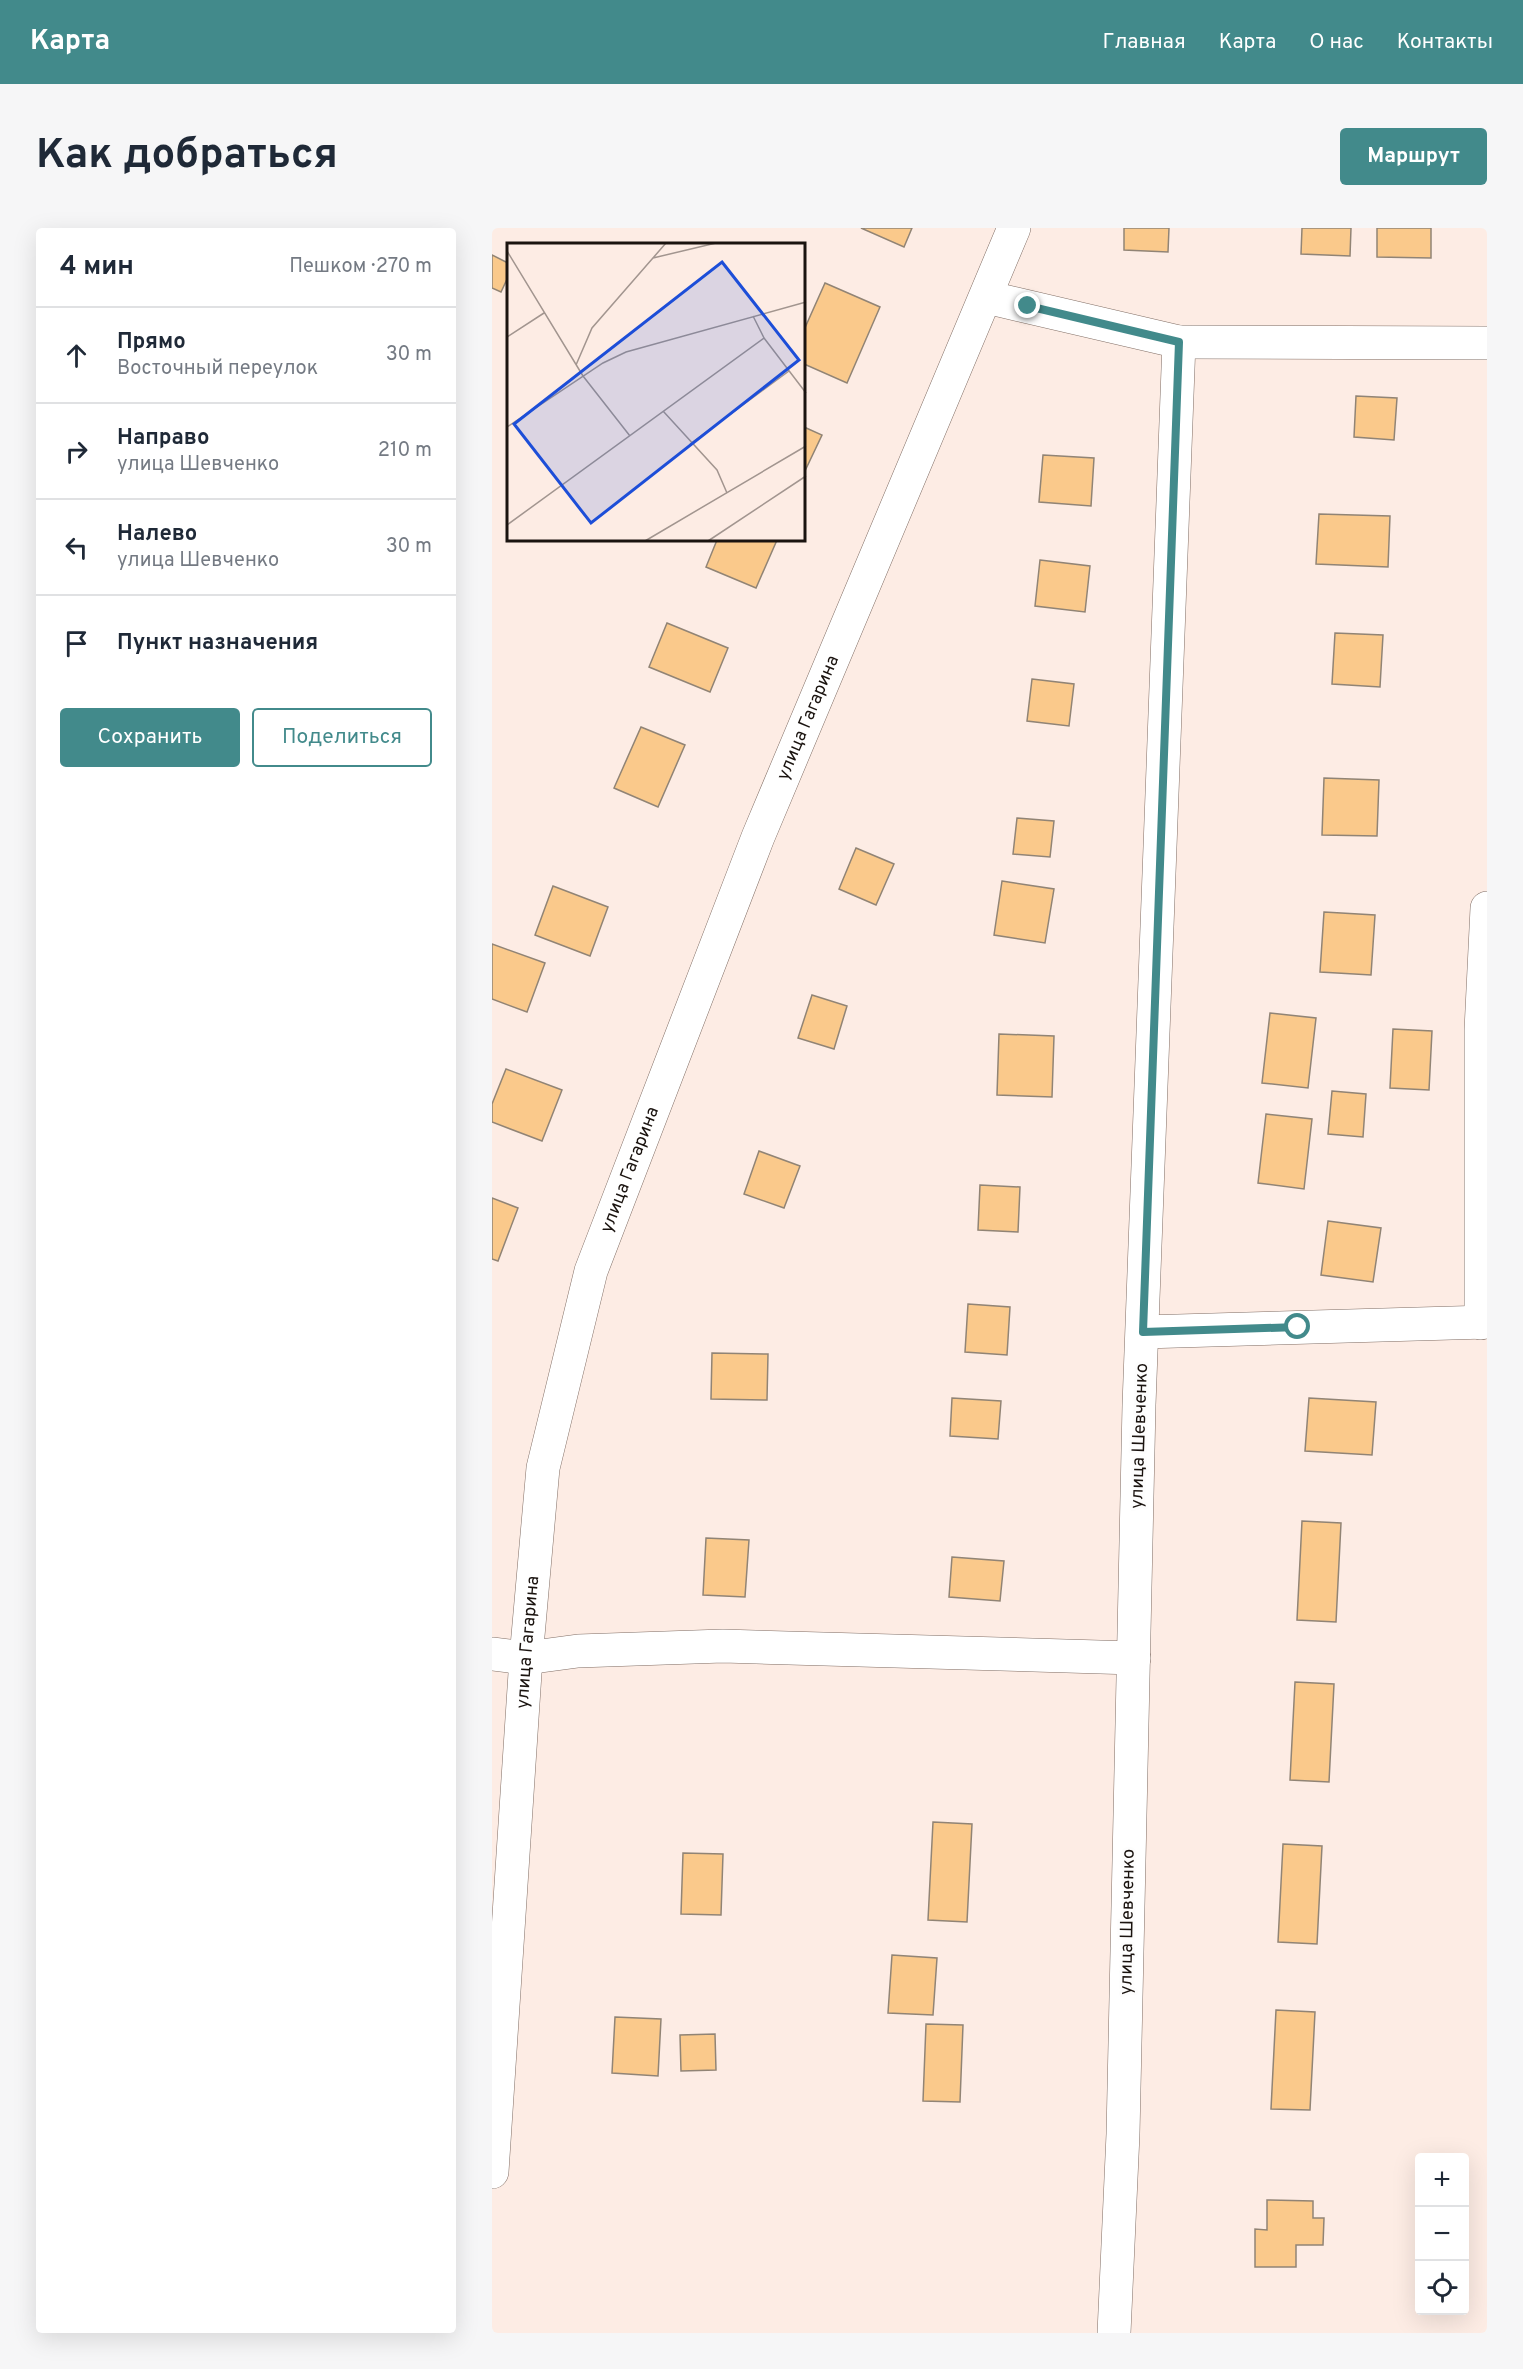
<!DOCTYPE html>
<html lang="ru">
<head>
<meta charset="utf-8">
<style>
	:root { --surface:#fff; --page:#f6f6f7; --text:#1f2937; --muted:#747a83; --line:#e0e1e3; --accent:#428a8b }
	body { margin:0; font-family:Overpass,sans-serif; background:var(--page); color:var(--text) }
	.controls { position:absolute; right:18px; bottom:18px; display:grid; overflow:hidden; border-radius:6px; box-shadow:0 6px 24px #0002 }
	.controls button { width:54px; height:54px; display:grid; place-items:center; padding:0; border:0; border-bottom:2px solid var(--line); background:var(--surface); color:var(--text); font:30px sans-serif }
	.stop { position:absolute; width:18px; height:18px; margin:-14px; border:4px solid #428a8b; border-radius:50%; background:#fff }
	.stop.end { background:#428a8b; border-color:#fff; box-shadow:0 2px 6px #0008 }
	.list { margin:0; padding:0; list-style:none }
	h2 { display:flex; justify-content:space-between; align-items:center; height:78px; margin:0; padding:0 24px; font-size:26px }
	h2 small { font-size:20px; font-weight:400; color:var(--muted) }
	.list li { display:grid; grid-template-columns:39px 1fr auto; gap:18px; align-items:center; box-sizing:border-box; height:96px; padding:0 24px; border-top:2px solid var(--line) }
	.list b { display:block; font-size:22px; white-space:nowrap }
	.list p { margin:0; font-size:20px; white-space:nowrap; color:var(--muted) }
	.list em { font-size:20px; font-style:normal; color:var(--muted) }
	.actions { display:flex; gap:12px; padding:18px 24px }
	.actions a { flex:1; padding:14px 0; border:2px solid var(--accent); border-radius:6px; text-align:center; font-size:21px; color:var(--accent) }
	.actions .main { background:var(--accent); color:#fff }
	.icon { flex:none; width:33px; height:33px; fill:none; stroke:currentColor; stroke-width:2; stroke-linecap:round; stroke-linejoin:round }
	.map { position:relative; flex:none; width:995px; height:2105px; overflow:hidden; border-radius:6px }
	header { display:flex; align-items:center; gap:36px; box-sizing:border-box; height:84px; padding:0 30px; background:var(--accent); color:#fff }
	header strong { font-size:28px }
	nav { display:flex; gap:33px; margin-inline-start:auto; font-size:21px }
	.intro { display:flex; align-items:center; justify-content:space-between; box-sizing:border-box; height:144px; padding:0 36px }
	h1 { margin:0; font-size:42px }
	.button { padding:15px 27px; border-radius:6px; background:var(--accent); color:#fff; font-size:21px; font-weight:700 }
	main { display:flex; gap:36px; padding:0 36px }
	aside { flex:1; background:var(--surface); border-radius:6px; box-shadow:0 6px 24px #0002 }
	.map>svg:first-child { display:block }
	.building { fill:#fac98b; stroke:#918475; stroke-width:1.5 }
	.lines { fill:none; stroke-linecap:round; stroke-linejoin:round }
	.street-casing { stroke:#816e65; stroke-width:34 }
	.street { stroke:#fff; stroke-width:33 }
	.route { stroke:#428a8b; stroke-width:8 }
	.labels { text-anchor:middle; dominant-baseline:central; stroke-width:6; stroke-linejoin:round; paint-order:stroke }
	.street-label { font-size:18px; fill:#1a130f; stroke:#fdfdfd }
	.inset-road { fill:none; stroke:#a2958f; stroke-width:1.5 }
	.view { fill:#1d4ed8; fill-opacity:0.15; stroke:#1d4ed8; stroke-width:3 }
	.inset-edge { fill:none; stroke:#1a130f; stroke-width:3 }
</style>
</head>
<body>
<header>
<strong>Карта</strong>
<nav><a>Главная</a><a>Карта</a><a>О нас</a><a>Контакты</a></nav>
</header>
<div class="intro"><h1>Как добраться</h1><a class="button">Маршрут</a></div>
<main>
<aside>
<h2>4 мин<small>Пешком · 270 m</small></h2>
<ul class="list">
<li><svg class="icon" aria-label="ahead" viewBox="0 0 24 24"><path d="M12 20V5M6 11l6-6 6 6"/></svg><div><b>Прямо</b><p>Восточный переулок</p></div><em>30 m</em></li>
<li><svg class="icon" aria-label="right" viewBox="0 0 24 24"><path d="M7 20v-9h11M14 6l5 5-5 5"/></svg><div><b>Направо</b><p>улица Шевченко</p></div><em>210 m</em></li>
<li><svg class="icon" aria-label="left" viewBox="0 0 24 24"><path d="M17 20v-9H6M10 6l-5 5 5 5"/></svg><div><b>Налево</b><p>улица Шевченко</p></div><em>30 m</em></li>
<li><svg class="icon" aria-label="arrive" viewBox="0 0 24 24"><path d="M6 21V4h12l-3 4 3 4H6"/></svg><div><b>Пункт назначения</b></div></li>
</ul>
<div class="actions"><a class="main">Сохранить</a><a>Поделиться</a></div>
</aside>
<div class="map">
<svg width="995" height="2105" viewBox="0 0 995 2105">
	<rect width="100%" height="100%" fill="#fdece4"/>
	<g class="building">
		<polygon points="369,0 420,0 412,19"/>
		<polygon points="632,0 677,0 676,24 632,22"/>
		<polygon points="810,0 859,0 858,28 809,26"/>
		<polygon points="885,0 939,0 939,30 885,29"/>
		<polygon points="0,27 16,35 16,49 9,64 0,60"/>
		<polygon points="333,55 388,79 355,155 312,136 312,102"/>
		<polygon points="864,168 905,170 902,212 862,209"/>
		<polygon points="312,199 330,207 312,245"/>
		<polygon points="551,227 602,230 599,278 547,274"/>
		<polygon points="827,286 898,288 896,339 824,336"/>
		<polygon points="225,312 285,312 264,360 214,339"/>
		<polygon points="548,332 598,338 593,384 543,378"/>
		<polygon points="175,395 236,420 218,464 157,439"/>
		<polygon points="843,405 891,407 888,459 840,456"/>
		<polygon points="540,451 582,456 577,498 535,493"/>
		<polygon points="149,499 193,517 166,579 122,560"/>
		<polygon points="832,550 887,552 885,608 830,607"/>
		<polygon points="525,590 562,593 558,629 521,626"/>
		<polygon points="364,620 402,636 384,677 347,661"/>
		<polygon points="510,653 562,661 553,715 502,707"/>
		<polygon points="61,658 116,679 98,728 43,707"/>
		<polygon points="832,684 883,687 879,747 828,744"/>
		<polygon points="0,716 53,735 35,784 0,771"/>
		<polygon points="320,767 355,778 342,821 306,810"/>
		<polygon points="778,785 824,790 816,860 770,855"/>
		<polygon points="901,801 940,803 937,862 898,860"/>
		<polygon points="507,806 562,808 560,869 505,867"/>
		<polygon points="14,841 70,862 50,913 0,894 0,876"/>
		<polygon points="840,863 874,866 871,909 836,906"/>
		<polygon points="774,886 820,891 812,961 766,955"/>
		<polygon points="267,923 308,938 292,980 252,966"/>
		<polygon points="488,957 528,959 526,1004 486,1002"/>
		<polygon points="0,970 26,980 6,1033 0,1031"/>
		<polygon points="836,993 889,1000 881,1054 829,1047"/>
		<polygon points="476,1076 518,1079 515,1127 473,1124"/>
		<polygon points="220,1125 276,1126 275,1172 219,1171"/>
		<polygon points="460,1170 509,1173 506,1211 458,1208"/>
		<polygon points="817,1170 884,1174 880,1227 813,1223"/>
		<polygon points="810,1293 849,1295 844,1394 805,1392"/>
		<polygon points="214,1310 257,1312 253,1369 211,1367"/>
		<polygon points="460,1329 512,1333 508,1373 457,1369"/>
		<polygon points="803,1454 842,1456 837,1554 798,1552"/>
		<polygon points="441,1594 480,1596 475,1694 436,1692"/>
		<polygon points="791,1616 830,1618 825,1716 786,1714"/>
		<polygon points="191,1625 231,1626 229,1687 189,1686"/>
		<polygon points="400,1727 445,1730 441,1787 396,1785"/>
		<polygon points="784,1782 823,1784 818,1882 779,1881"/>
		<polygon points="123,1789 169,1791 166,1848 120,1845"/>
		<polygon points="434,1796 471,1797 468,1874 431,1873"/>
		<polygon points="223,1806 224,1842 189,1843 188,1807"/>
		<polygon points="775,1972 821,1973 821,1990 832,1990 831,2017 804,2017 804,2039 763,2039 763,2001 775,2002"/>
	</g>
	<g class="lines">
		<defs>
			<g id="street">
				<polyline points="494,69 687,114 647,1177 631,1906 622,2105"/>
				<polyline points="687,114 995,115"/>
				<polyline points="989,1095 989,802 995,680"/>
				<polyline points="651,1104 995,1094"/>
				<polyline points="0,1426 34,1430 86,1423 231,1418 642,1430"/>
				<path id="s1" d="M0 1944 34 1430 51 1240 99 1043 266 609 522 0"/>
			</g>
		</defs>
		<use href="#street" class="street-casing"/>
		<use href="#street" class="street"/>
	</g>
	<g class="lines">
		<polyline class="route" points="536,78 687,114 651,1104 806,1099"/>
	</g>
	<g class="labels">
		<g class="street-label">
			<text stroke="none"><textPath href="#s1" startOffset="1503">улица Гагарина</textPath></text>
			<text stroke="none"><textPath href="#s1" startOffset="1017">улица Гагарина</textPath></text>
			<text transform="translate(648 1208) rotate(-88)">улица Шевченко</text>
			<text stroke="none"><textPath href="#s1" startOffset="531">улица Гагарина</textPath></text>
			<text transform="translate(636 1694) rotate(-89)">улица Шевченко</text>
		</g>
	</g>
	<g transform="translate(15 15)">
		<rect width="298" height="298" fill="#fdece4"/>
		<path class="inset-road" d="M0 8 76 133 123 193M146 15 209 0M0 94 37 70M257 95 299 150M69 122 85 85 159 0M156 168 210 227 220 250M0 184 96 120 119 109 299 59M183 201 282 128M0 282 257 95 246 73M138 298 299 203M201 298 299 233"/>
		<path class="view" d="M215 19 292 117 84 280 7 181Z"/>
		<rect width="298" height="298" class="inset-edge"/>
	</g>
</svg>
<div class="controls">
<button>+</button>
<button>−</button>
<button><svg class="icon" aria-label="locate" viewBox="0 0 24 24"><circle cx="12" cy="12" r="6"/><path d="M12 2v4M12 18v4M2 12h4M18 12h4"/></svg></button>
</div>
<div class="stop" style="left:806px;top:1099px"></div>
<div class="stop end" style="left:536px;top:78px"></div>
</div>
</main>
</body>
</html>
